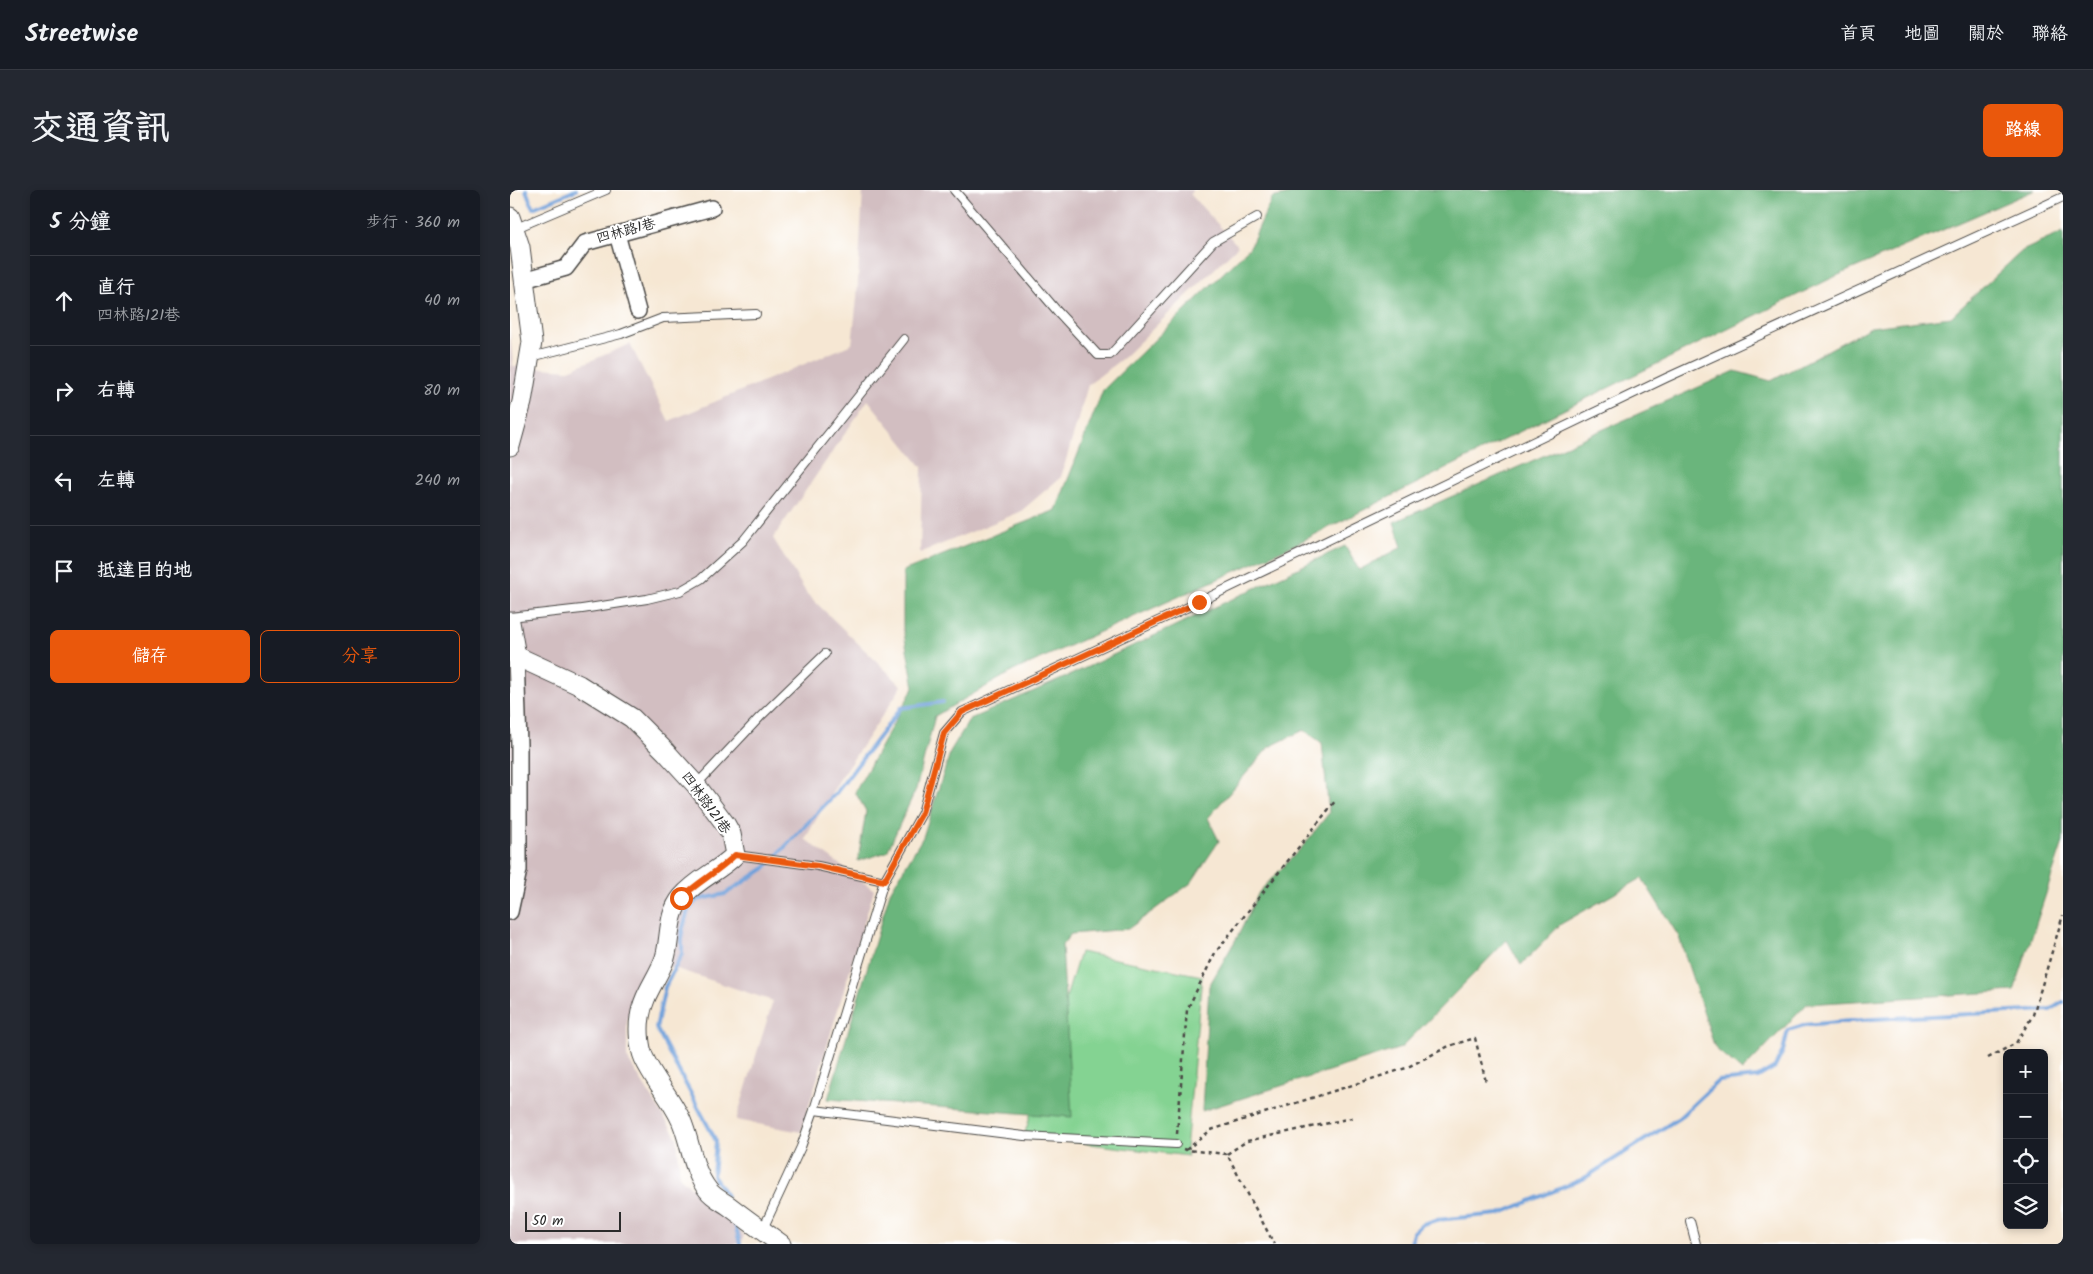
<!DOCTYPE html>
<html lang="zh-TW">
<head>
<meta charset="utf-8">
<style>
	:root { --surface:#171b24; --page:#242831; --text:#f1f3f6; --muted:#9ea1a6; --line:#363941; --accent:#ea580c }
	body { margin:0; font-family:Kalam,"LXGW WenKai TC",sans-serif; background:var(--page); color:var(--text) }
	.controls { position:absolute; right:15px; bottom:15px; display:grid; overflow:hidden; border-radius:8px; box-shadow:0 2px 8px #0003 }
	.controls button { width:45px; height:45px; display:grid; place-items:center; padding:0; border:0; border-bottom:1px solid var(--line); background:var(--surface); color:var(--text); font:25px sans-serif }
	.scale { position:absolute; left:15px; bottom:12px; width:96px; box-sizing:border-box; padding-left:5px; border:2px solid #2b2b2b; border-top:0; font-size:14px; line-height:18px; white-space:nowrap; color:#2b2b2b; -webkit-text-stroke:4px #fff; paint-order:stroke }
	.stop { position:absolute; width:15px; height:15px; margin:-11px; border:4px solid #ea580c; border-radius:50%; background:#fff }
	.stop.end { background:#ea580c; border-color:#fff; box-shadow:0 1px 5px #0008 }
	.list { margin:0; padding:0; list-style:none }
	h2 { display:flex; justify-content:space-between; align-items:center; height:65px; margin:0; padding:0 20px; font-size:21px }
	h2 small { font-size:16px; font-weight:400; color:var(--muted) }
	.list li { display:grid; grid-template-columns:32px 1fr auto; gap:15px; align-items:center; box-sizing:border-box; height:90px; padding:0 20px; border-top:1px solid var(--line) }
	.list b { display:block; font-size:19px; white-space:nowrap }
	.list p { margin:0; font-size:16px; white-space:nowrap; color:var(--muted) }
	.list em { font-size:16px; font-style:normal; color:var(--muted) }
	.actions { display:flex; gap:10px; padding:15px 20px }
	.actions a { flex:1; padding:11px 0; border:1px solid var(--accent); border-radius:8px; text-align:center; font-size:18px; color:var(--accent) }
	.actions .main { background:var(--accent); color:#fff }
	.icon { flex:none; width:28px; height:28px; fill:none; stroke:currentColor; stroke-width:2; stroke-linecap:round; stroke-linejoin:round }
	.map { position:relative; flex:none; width:1553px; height:1054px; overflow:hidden; border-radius:8px }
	header { display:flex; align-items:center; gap:30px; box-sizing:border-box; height:70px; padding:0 25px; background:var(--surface); border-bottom:1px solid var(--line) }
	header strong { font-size:24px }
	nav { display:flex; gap:28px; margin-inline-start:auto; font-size:18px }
	.intro { display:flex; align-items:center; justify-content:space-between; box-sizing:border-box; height:120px; padding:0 30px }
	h1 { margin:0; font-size:35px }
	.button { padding:12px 22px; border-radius:8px; background:var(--accent); color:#fff; font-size:18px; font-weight:700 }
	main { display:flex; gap:30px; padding:0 30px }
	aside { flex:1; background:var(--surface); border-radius:8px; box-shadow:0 2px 8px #0003 }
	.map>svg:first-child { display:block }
	.industrial { fill:#d2bec1 }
	.green { fill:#84d392; stroke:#587f5e }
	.forest { fill:#6bb57c; stroke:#4b7054 }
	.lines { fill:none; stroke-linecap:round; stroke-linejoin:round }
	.stream { stroke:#70a0da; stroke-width:4 }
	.service-casing { stroke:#494744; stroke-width:10 }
	.minor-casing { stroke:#494744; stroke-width:18 }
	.tertiary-casing { stroke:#494744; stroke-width:21 }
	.path { stroke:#494744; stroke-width:2.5; stroke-dasharray:4 4; stroke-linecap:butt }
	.service { stroke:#fff; stroke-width:8 }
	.minor { stroke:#fff; stroke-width:15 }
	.tertiary { stroke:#fff; stroke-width:19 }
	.route { stroke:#ea580c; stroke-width:6 }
	.labels { text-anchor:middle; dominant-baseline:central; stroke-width:4; stroke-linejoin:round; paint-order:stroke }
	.street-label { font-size:14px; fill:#2b2b2b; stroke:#fff }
</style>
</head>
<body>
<header>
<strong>Streetwise</strong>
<nav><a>首頁</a><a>地圖</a><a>關於</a><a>聯絡</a></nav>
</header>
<div class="intro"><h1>交通資訊</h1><a class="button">路線</a></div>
<main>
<aside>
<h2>5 分鐘<small>步行 · 360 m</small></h2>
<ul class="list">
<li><svg class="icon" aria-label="ahead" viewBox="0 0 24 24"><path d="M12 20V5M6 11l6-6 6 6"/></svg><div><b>直行</b><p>四林路121巷</p></div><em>40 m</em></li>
<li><svg class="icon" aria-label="right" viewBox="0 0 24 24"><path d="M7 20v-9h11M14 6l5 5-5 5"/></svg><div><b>右轉</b></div><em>80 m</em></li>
<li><svg class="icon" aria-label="left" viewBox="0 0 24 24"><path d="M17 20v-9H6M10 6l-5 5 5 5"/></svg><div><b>左轉</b></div><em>240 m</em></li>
<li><svg class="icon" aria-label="arrive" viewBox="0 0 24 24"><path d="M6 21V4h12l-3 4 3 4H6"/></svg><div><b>抵達目的地</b></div></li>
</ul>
<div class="actions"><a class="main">儲存</a><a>分享</a></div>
</aside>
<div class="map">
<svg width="1553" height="1054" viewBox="0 0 1553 1054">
	<rect width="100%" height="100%" fill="#fff"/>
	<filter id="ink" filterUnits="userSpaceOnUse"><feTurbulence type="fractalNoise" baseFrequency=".02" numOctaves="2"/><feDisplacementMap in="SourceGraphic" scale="10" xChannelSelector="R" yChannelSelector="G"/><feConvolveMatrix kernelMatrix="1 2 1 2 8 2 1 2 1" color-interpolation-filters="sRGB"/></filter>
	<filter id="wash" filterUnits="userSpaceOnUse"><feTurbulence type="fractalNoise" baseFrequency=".0096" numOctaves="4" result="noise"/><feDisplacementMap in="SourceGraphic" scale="20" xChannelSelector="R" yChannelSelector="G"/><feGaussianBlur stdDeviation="1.12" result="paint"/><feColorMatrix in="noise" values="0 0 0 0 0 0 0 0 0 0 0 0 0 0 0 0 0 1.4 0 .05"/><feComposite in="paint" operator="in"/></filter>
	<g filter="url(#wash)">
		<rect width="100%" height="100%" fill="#f6e7d3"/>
		<polygon class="industrial" points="353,0 683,0 680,4 728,56 614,167 578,195 551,287 510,322 410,363 412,277 358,210 263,348 297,404 392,496 328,592 295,649 364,700 291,942 226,930 263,811 140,770 117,830 117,868 167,948 170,987 234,1045 231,1054 0,1054 0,140 3,176 59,180 120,154 159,231 342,154 347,108"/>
		<polygon class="green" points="570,762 692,786 676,960 678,966 514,946"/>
		<g class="forest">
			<polygon points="797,0 1525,0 1324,87 1047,223 786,354 503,481 425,526 406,599 377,662 348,671 356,621 345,602 404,497 393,438 393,381 546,320 593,200 740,57 762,8"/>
			<polygon points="1553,42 1553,652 1504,801 1297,814 1232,881 1205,858 1169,747 1132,688 1051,734 1011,775 997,750 891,858 692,921 699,796 729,744 749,702 793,656 819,623 812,553 794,540 759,557 698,628 709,651 681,693 618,739 561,744 552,755 562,927 318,909 380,702 413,647 441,560 460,529 554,488 835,356 849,380 892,357 884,332 1225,181 1261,191 1361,137 1441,127 1512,61"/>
		</g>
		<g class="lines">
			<g class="stream">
				<polyline points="16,0 23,18 66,0"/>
				<polyline points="217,1006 203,986 206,951 146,838 155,797 172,764 172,741 178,721 187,710 215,704 255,678 326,603 391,518 433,512"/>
				<polyline points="224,1029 230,1054"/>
				<polyline points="901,1054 903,1043 913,1034 926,1030 989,1024 1073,989 1169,928 1208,891 1248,887 1265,877 1273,861 1278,840 1294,835 1363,829 1540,820 1553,812"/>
			</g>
		</g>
	</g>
	<g filter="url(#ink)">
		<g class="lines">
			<defs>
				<g id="service">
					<polyline points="444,0 548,122 588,165 600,165 703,52 747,27"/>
					<polyline points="4,39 96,0"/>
					<polyline points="21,167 111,144 153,128 246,124"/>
					<polyline points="0,427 72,419 137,409 170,401 191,389 233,351 394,149"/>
					<polyline points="186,595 250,527 315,464"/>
					<polyline points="226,665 308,676 374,691"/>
					<polyline points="304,920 514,946 666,954"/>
					<polyline points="1180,1031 1186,1054"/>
					<polyline points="252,1041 291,957 304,920 374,691 412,623 434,543 452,522 689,412 1156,188 1553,7"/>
				</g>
				<g id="minor">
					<polyline points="107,44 128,121"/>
					<polyline points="14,90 56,78 75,53 202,18"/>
					<polyline points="0,722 9,680 9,555 6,466"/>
				</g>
				<g id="tertiary">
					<polyline points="0,27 10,57 22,152 12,212 0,256"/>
					<path d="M0 432 6 466 69 495 122 528 156 562 186 595 216 635 221 644 225 665C209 681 187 689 172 707 157 725 161 747 155 768 148 788 133 805 130 827 128 838 129 857 134 868 144 890 161 908 171 930 181 953 182 980 198 1000 203 1007 212 1011 219 1016 236 1029 254 1042 271 1054"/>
				</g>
			</defs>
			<use href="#service" class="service-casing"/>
			<use href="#minor" class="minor-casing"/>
			<use href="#tertiary" class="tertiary-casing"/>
			<g class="path">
				<polyline points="1478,868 1506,853 1523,825 1553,725"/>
				<polyline points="667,944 677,820 705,763 826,610"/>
				<polyline points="673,959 676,960 717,964 764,1054"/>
				<polyline points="676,960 701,940 896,878 939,856 965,848 976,892"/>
				<polyline points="717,964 737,951 846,927"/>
			</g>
			<use href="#service" class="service"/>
			<use href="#minor" class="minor"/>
			<use href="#tertiary" class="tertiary"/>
		</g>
	</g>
	<g class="lines" filter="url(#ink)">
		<path class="route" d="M171 708C188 692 209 681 225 665L308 676 374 691 412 623 434 543 452 522 689 412"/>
	</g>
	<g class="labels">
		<g class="street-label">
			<text transform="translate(116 41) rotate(-15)">四林路1巷</text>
			<text transform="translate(196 613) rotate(54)">四林路121巷</text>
		</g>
	</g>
</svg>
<div class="controls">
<button>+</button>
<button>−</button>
<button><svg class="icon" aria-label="locate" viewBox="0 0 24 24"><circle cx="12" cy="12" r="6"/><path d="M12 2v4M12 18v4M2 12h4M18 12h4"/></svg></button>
<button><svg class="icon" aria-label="layers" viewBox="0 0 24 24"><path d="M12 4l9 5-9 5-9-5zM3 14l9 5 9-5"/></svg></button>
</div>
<div class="scale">50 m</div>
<div class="stop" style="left:171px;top:708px"></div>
<div class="stop end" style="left:689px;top:412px"></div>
</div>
</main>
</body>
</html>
